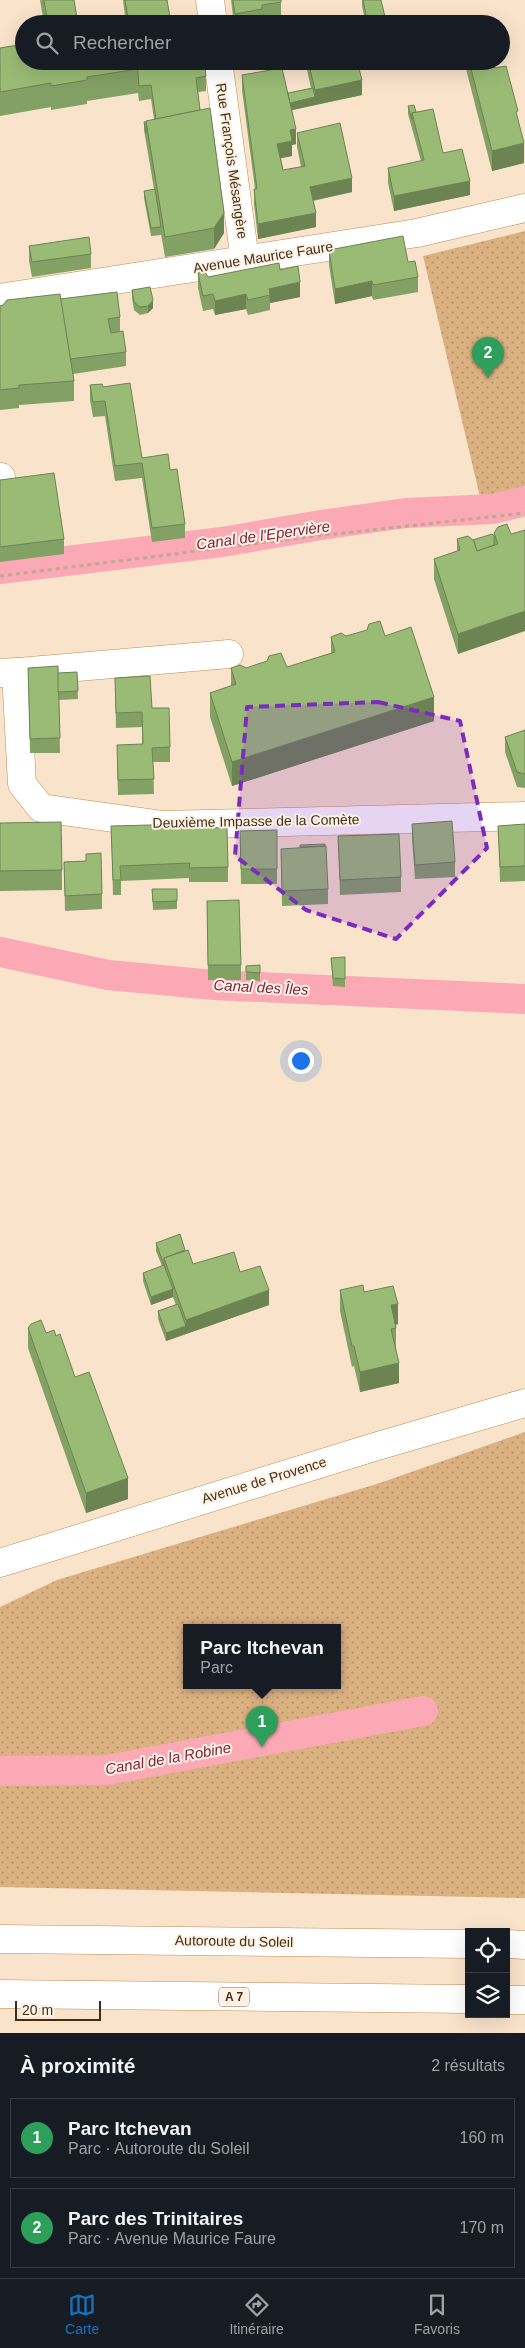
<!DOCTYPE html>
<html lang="fr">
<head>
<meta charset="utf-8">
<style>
	:root { --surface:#171b24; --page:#20242c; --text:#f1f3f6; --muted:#9ea1a6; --line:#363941; --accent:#1474c0 }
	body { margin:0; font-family:Arial,sans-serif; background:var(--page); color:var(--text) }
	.controls { position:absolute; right:15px; bottom:15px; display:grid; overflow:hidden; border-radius:0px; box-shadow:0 5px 20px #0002 }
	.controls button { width:45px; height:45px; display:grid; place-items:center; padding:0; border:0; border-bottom:1px solid var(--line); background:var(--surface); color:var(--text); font:25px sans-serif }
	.scale { position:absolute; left:15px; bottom:12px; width:86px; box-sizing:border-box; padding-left:5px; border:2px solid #432e14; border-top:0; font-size:14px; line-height:18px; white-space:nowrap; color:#432e14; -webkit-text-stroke:4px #fef2e6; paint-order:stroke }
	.you { position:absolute; left:300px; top:1060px; width:18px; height:18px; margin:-12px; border:4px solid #fff; border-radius:50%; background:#1a73e8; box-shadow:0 0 0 8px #1a73e833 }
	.badge { display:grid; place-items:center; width:32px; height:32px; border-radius:50%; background:var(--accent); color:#fff; font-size:16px; font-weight:700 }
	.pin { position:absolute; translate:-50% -41px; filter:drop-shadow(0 1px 2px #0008) }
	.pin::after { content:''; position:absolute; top:26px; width:18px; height:15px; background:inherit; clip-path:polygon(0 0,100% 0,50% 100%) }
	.popup { position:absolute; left:183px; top:1624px; width:158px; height:65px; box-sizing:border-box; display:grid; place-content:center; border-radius:0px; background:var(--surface); filter:drop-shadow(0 1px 4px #0005); font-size:16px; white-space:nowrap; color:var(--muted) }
	.popup b { font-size:19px; color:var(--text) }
	.popup::after { content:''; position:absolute; left:50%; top:100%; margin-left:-10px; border:10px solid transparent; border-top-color:var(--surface) }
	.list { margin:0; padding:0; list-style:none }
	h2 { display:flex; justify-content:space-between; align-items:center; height:65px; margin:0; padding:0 20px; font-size:21px }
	h2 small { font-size:16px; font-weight:400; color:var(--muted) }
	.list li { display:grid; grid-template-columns:32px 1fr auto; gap:15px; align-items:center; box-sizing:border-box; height:80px; margin:0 10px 10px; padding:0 10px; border:1px solid var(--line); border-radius:0px }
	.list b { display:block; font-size:19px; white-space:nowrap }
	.list p { margin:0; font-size:16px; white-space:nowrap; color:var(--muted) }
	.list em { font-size:16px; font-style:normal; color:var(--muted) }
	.icon { flex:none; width:28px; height:28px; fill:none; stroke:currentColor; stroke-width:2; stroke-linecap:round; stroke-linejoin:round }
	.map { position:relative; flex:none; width:525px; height:2033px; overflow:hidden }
	.search { position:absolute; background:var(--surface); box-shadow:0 5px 20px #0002; left:15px; right:15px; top:15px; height:55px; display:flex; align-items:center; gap:12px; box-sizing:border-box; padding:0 18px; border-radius:28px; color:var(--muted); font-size:19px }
	.sheet { height:245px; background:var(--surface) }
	nav { display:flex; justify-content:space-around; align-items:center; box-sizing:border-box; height:70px; border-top:1px solid var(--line); background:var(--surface); font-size:14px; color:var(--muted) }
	nav a { display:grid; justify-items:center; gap:2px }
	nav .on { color:var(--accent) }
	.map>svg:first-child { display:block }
	.green { fill:url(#green-dots); fill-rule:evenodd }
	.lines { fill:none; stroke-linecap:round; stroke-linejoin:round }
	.canal { stroke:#fca9b6; stroke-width:30 }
	.minor-casing { stroke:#c08c4f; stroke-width:29 }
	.major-casing { stroke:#c08c4f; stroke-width:29 }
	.highway-casing { stroke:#c08c4f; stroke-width:29 }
	.path { stroke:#bea88f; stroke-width:3; stroke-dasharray:4 4; stroke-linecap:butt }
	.minor { stroke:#fff; stroke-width:28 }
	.major { stroke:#fff; stroke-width:28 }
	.highway { stroke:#fff; stroke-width:28 }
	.wall { fill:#84a165 }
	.shaded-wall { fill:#6c8352 }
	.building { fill:#9abb75; stroke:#6c8352 }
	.marked { fill:#7b2cbf; fill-opacity:0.2; stroke:#7b2cbf; stroke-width:4; stroke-dasharray:10 6; stroke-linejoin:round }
	.labels { text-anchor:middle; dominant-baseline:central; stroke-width:4; stroke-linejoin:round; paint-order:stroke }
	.shield { fill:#fef2e6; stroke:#7b6953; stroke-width:1 }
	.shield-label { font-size:12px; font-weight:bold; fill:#432e14 }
	.street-label { font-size:14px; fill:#432e14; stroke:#fef2e6 }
	.water-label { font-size:15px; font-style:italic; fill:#82233c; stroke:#fef2e6 }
</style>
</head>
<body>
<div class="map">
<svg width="525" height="2033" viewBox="0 0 525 2033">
	<defs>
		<pattern id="green-dots" width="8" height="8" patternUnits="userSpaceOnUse" patternTransform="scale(1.25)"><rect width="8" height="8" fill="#dbb182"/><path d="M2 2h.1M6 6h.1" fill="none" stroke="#b39069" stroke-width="1.8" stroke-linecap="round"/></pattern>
	</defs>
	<rect width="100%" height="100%" fill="#f9e3cb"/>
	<g class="green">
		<polygon points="525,231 525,506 481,501 423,256"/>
		<path d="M525 1432V1898L0 1887V1607L57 1580 380 1483ZM187 1628H337V1686H187Z"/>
	</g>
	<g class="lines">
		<g class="canal">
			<polyline points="0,569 222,542 321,525 406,513 493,509 525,501"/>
			<polyline points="0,952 108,975 213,985 525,999"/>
			<polyline points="0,1771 107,1770 423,1711"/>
		</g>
		<defs>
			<g id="minor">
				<polyline points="210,0 213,24"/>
				<polyline points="218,61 245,260"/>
				<polyline points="0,298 417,233 525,208"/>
				<polyline points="0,477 1,477"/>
				<polyline points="19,672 229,654"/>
				<polyline points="0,673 16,672 22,784 41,808 163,825 525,816"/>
			</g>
			<polyline id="major" points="0,1563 371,1448 525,1403"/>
			<g id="highway">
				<polyline points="0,1939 469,1944"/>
				<polyline points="506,1944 525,1945"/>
				<polyline points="0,1994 469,1999"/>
				<polyline points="506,2000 525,2000"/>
			</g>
		</defs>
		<use href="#minor" class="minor-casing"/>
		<use href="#major" class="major-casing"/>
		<use href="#highway" class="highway-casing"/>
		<polyline class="path" points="0,576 308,537 525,513"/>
		<use href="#minor" class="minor"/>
		<use href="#major" class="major"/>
		<use href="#highway" class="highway"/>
	</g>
	<g class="wall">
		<polygon points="40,0 74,0 78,24 44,24"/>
		<polygon points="123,0 167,0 171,24 126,24"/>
		<polygon points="231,0 281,0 281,17 262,20 262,24 234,24"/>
		<polygon points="362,0 381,0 385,17 385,24 366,24 362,6"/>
		<polygon points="0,48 24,61 204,61 206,76 206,91 198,92 200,110 224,233 214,249 165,257 161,234 161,235 151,236 144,198 144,191 154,189 144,130 144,122 154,119 151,99 139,101 138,93 87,101 87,104 51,110 51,107 0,116"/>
		<polygon points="305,61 357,61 362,95 292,110 296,144 292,145 292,156 281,158 283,170 301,167 297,147 297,133 352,192 313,201 316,227 258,239 254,204 254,189 255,189 242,90 242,75 288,93 311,88"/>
		<polygon points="464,61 492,61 524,163 492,171"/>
		<polygon points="408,106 416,112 470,195 394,211 388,183 388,168 421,161 408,114"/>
		<polygon points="29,246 91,254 91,268 32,277 29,261"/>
		<polygon points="329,250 408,262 418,277 418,292 373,300 372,296 335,304 329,265"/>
		<polygon points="280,270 300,297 270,303 270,310 248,315 246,309 215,315 213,309 203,311 198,288 198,273 208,277"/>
		<polygon points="132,290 153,308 148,313 140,315 134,310 132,298"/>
		<polygon points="60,299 120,317 120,331 126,352 126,366 73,374 74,381 74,401 19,405 19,408 0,410 0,306"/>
		<polygon points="102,384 142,458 170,470 185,524 185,538 152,542 142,478 115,481 105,416 93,417 90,400 90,385"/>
		<polygon points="0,480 64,539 64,554 0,562"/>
		<polygon points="507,524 458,654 434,579 434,559 457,551 457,539 473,540 494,536 494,533"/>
		<polygon points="346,636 385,636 434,721 232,786 210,717 210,693 231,686 231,668 287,667 331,653 331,637"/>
		<polygon points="28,668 58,673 77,672 78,699 59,700 60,753 30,753"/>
		<polygon points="115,678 152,708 170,747 170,762 153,762 154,794 118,795 117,759 142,744 142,727 116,728"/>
		<polygon points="525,730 525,788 517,787 505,752 505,737"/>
		<polygon points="0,823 62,870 62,890 0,891"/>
		<polygon points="412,824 455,862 455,877 415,879 412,839"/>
		<polygon points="525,824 525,881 500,882 498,826"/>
		<polygon points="111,826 189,827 228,867 228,882 189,882 189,878 121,881 121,895 113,895"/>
		<polygon points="277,830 277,884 241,884 240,831"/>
		<polygon points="338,836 401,877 401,892 340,895"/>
		<polygon points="281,849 328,889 328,904 282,906"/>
		<polygon points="86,861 102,894 102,909 65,911 64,862"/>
		<polygon points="152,889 177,889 177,909 153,910"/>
		<polygon points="207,901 241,965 241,980 208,980"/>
		<polygon points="345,957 345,987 333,986 331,958"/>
		<polygon points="260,965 260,981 246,980 246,966"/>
		<polygon points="156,1243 185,1250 193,1264 240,1272 269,1305 166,1341 158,1319 158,1311 176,1305 173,1297 151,1305 143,1281 143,1273 162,1266 156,1251"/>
		<polygon points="340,1290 364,1292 398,1324 395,1325 396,1328 396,1348 399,1383 360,1392 354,1366 352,1367 340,1311"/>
		<polygon points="28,1328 56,1336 75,1377 128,1499 86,1513 28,1348"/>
	</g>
	<g class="shaded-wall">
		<polygon points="362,80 362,95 315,105 315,90"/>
		<polygon points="315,97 315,105 288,111 288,103"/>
		<polygon points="296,129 296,144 292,145 292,156 277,159 277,144 290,130"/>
		<polygon points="524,143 524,163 492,171 492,151"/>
		<polygon points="352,178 352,192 310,201 310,187"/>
		<polygon points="470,181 470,195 394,211 394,196"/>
		<polygon points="224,213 224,233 214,249 214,228"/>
		<polygon points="316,213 316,227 258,239 258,224"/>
		<polygon points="372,281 372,296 335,304 335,289"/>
		<polygon points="300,282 300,297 270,303 269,289"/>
		<polygon points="246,294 246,309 215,315 215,301"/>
		<polygon points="153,300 153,308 148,313 148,306"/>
		<polygon points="525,611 525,631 458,654 458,634"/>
		<polygon points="434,697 434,721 232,786 232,762"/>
		<polygon points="173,1289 173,1297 151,1305 151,1297"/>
		<polygon points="269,1290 269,1305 166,1341 166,1333 186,1326 186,1320"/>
		<polygon points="398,1304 398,1324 391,1326 391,1305"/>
		<polygon points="399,1363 399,1383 360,1392 360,1372"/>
		<polygon points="128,1478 128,1499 86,1513 86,1493"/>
	</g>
	<g class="building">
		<polygon points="44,0 74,0 78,24 48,24"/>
		<polygon points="125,0 167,0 171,24 129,24"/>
		<polygon points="233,0 281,0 281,2 262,5 262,9 235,14"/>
		<polygon points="363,0 381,0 385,17 367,20"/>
		<polygon points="481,17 483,24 459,24 459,22"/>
		<polygon points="348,22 348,24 338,24"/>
		<polygon points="24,44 24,61 137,61 138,69 87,77 87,80 51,86 51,83 0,92 0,48"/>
		<polygon points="137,61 204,61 206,76 196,78 200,110 156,119 151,85 139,86"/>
		<polygon points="308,61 357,61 362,80 315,90"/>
		<polygon points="469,61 492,61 494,68 506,66 518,111 516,112 524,143 492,151"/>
		<polygon points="282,68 296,129 290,130 292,141 277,144 283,170 305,166 297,133 340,123 352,178 310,187 316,213 258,224 254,189 257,189 242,75"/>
		<polygon points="313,88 315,97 290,103 288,93"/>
		<polygon points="414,105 416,112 412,113 412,120 408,106"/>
		<polygon points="210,108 224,213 214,228 165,237 146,121"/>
		<polygon points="433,109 443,153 462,149 470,181 394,196 388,168 424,160 412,113"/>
		<polygon points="144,122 146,122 146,133"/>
		<polygon points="155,189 161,227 151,228 144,191"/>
		<polygon points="403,236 408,262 415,261 418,277 373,285 372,281 335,289 329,250"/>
		<polygon points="89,237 91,254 32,262 29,246"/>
		<polygon points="279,263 280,270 298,266 300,282 269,289 270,295 248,300 246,294 215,301 213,294 203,296 198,273 205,272 208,277"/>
		<polygon points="150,287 153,300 148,306 140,307 134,302 132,290"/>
		<polygon points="117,292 120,317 108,319 111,333 123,331 126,352 70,359 60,299"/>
		<polygon points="60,294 74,381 19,385 19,388 0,390 0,306 3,305 7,300"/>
		<polygon points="130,383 142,458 168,454 170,470 177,469 185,524 152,528 142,463 115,466 105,401 93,402 90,385 102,384 103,387"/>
		<polygon points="54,473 64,539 0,547 0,480"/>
		<polygon points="507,524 511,534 525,530 525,611 458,634 434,559 460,550 457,539 468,536 474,541 477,551 498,544 494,533 498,527"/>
		<polygon points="492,534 494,536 494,545 477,551 474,541 473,540"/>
		<polygon points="380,621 385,636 411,627 434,697 232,762 210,693 236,684 231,668 240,665 246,668 267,661 269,656 281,653 287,667 335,652 331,637 341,633 346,636 367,630 369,624"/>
		<polygon points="58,666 60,738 30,739 28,668"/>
		<polygon points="77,672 78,691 58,692 58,673"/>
		<polygon points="150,676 152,708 169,708 170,747 152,748 154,779 118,780 117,745 143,744 142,712 116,713 115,678"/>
		<polygon points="525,730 525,774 517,772 505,737"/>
		<polygon points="452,821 455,862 415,865 412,824"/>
		<polygon points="61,822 62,870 0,871 0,823"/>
		<polygon points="189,824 189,827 227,828 228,867 189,868 190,863 120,866 121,880 113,880 111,826"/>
		<polygon points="525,824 525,866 500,867 498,826"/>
		<polygon points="277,830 277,869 241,869 240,831"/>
		<polygon points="399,834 401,877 340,880 338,836"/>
		<polygon points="325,844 325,846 300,847 300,845"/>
		<polygon points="326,846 328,889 282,891 281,849"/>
		<polygon points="101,853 102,894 65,896 64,862 86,861 86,854"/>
		<polygon points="152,889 177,889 177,901 153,902"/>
		<polygon points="239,900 241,965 208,965 207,901"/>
		<polygon points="345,957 345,979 333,978 331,958"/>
		<polygon points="260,965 260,973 246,972 246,966"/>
		<polygon points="180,1234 185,1250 164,1258 164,1265 156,1243"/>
		<polygon points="188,1250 193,1264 234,1252 240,1272 260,1266 269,1290 186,1320 164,1258"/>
		<polygon points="164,1265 173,1289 151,1297 143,1273"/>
		<polygon points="363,1285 364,1292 393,1286 398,1304 391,1305 396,1328 391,1329 399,1363 360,1372 354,1346 352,1346 340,1290"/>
		<polygon points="178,1304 186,1326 166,1333 158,1311"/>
		<polygon points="41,1320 46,1333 54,1330 56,1336 60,1334 75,1377 89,1372 128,1478 86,1493 28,1328 31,1324"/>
	</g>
	<path class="marked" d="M378 702 460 721 487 848 396 939 306 910 235 856 247 707Z"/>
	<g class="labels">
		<rect class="shield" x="219" y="1987.5" width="30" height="19" rx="4"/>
		<g class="shield-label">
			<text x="234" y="1997">A 7</text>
		</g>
		<g class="street-label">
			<text transform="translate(232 161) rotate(82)">Rue François Mésangère</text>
			<text transform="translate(263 257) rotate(-9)">Avenue Maurice Faure</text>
			<text transform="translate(256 821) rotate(-1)">Deuxième Impasse de la Comète</text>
			<text transform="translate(264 1480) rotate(-17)">Avenue de Provence</text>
			<text transform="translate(234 1941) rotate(1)">Autoroute du Soleil</text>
		</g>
		<g class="water-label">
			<text transform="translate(263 535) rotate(-8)">Canal de l'Epervière</text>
			<text transform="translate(261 987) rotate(3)">Canal des Îles</text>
			<text transform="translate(168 1758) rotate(-10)">Canal de la Robine</text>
		</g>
	</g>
</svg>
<div class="controls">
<button><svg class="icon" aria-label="locate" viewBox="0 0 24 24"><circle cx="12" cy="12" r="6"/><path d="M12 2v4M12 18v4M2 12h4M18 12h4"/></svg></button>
<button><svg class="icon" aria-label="layers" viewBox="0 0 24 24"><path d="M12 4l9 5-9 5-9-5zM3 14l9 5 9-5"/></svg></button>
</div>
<div class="scale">20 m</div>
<div class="you"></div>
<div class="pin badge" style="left:262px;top:1747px;background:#2e9e5b">1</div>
<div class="popup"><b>Parc Itchevan</b>Parc</div>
<div class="pin badge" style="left:488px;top:378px;background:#2e9e5b">2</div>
<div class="search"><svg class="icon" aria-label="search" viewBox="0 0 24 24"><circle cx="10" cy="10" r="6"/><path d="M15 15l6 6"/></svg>Rechercher</div>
</div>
<section class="sheet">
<h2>À proximité<small>2 résultats</small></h2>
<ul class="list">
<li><span class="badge" style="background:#2e9e5b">1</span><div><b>Parc Itchevan</b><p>Parc · Autoroute du Soleil</p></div><em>160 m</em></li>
<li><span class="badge" style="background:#2e9e5b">2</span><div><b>Parc des Trinitaires</b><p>Parc · Avenue Maurice Faure</p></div><em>170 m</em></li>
</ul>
</section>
<nav>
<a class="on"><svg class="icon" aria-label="map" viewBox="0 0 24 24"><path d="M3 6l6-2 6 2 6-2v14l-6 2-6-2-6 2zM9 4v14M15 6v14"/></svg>Carte</a>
<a><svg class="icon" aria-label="directions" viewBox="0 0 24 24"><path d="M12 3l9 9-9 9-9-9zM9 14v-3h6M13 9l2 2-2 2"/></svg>Itinéraire</a>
<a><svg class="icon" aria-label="saved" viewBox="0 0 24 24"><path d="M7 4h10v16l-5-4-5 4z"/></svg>Favoris</a>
</nav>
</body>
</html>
